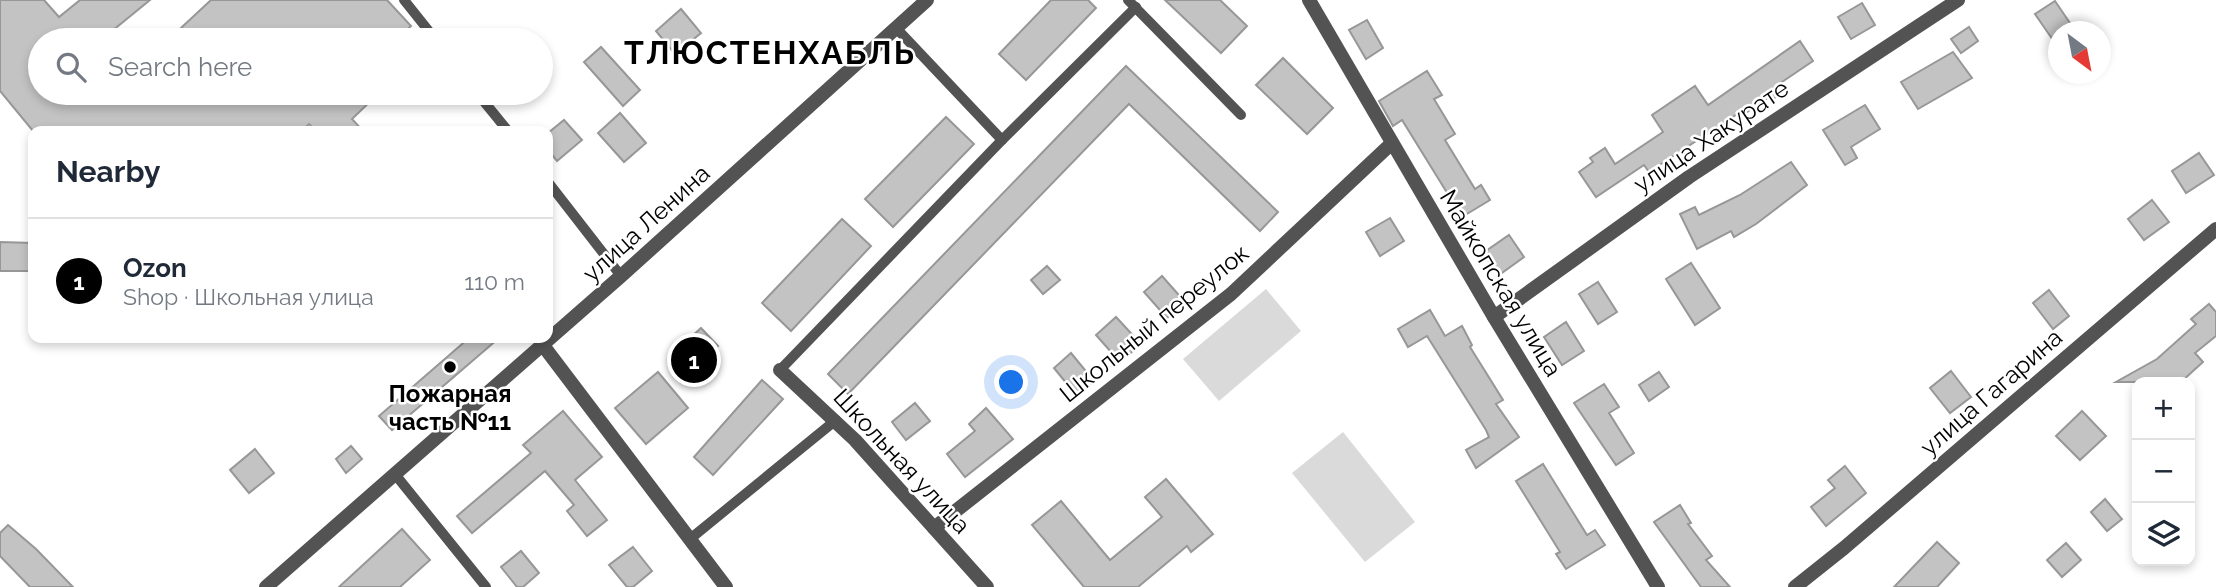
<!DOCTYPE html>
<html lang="en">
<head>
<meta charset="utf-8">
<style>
	:root { --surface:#fff; --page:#f2f2f3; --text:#1f2937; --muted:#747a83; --line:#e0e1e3; --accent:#000 }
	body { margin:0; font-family:Raleway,sans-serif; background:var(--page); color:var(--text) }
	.controls { position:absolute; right:21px; bottom:21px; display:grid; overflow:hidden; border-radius:14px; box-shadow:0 4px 10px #0003 }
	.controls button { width:63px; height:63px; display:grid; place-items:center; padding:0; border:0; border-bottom:2px solid var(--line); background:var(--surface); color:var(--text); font:35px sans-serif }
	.compass { position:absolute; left:2048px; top:21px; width:63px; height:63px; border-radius:50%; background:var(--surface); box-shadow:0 4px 10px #0003; rotate:148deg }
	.you { position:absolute; left:1012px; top:383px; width:24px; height:24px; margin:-18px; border:5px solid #fff; border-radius:50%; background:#1a73e8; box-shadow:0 0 0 10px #1a73e833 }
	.badge { display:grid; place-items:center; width:46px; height:46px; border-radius:50%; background:var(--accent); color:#fff; font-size:23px; font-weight:700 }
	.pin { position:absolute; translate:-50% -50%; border:4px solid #fff; box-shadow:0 2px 7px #0006 }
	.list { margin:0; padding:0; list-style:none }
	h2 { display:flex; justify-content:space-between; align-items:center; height:91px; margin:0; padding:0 28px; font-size:30px }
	h2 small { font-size:23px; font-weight:400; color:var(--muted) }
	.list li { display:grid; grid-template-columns:46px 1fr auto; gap:21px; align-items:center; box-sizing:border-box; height:126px; padding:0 28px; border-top:2px solid var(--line) }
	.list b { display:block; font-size:26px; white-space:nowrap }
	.list p { margin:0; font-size:23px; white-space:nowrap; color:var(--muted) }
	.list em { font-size:23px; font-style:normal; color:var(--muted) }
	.icon { flex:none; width:38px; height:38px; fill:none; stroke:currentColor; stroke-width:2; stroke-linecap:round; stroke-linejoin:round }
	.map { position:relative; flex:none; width:2216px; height:587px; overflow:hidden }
	.search { position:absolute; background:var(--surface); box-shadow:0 4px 10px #0003; left:28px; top:28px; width:525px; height:77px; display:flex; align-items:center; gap:18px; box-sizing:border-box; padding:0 24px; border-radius:38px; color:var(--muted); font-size:26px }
	.panel { position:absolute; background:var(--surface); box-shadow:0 4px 10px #0003; left:28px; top:126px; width:525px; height:217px; border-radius:14px }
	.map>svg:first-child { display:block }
	.pitch { fill:#dadada }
	.building { fill:#c3c3c3; stroke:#979797; stroke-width:2 }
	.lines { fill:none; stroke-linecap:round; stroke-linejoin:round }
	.lane { stroke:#535353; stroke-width:10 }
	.street { stroke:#535353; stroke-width:14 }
	.poi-dot { fill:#000; stroke:#fff; stroke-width:2.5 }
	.labels { text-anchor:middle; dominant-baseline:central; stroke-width:5; stroke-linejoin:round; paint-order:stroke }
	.street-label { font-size:24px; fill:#000; stroke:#fff }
	.poi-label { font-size:24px; font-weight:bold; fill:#000; stroke:#fff }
	.district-label { font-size:32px; font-weight:bold; letter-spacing:2px; fill:#000; stroke:#fff }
</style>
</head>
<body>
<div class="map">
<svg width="2216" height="587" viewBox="0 0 2216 587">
	<rect width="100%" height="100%" fill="#fff"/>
	<g class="pitch">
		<polygon points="1266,289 1301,331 1219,401 1183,359"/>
		<polygon points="1343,432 1415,522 1365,562 1292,473"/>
	</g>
	<g class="building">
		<polygon points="0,0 44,0 59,17 80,0 150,0 101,40 40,40 40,93 379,93 352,119 363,131 316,131 309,124 301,131 33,131 0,91"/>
		<polygon points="211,0 387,0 411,26 396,40 168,40"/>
		<polygon points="1051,0 1088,0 1096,8 1026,80 999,54"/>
		<polygon points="1165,0 1220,0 1247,26 1221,53"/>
		<polygon points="2055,1 2072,26 2059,32 2053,40 2035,14"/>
		<polygon points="1862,3 1875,25 1851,39 1838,17"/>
		<polygon points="681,9 701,33 675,54 656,31"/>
		<polygon points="1367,20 1383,48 1366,59 1349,30"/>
		<polygon points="1969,27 1978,41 1961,53 1951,39"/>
		<polygon points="1800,41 1813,61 1779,84 1784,92 1771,100 1769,97 1744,114 1742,111 1649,172 1644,165 1596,197 1579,172 1593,162 1590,158 1605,148 1615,164 1663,132 1652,115 1695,86 1708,105"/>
		<polygon points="601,47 640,90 623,106 584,62"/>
		<polygon points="1953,52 1972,78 1918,109 1901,82"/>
		<polygon points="1283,58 1333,108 1307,134 1256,85"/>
		<polygon points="1126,66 1278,212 1260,231 1129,104 848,394 828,374"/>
		<polygon points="1427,71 1442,95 1434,99 1455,134 1445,140 1475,189 1481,185 1490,200 1462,217 1402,120 1393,126 1379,101"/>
		<polygon points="1865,105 1880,129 1851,147 1857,158 1845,165 1823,130"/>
		<polygon points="620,113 646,143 624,162 598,133"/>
		<polygon points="946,117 974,144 893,227 865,199"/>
		<polygon points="564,120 582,140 557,161 548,150 548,133"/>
		<polygon points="2199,153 2214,175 2186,193 2172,171"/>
		<polygon points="1791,162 1807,185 1756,224 1734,237 1731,231 1697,249 1680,214 1695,207 1699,215 1740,195"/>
		<polygon points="2152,200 2169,222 2144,240 2128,219"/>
		<polygon points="1390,218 1404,241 1380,256 1366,232"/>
		<polygon points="842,219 871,246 791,331 762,303"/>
		<polygon points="1509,235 1524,257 1499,275 1483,253"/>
		<polygon points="0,242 33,243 33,271 0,271"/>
		<polygon points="1691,263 1720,308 1695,325 1666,279"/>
		<polygon points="1047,266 1060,280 1043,294 1031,280"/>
		<polygon points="1162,276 1185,302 1167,318 1144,292"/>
		<polygon points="1598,282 1617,312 1598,324 1579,294"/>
		<polygon points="2049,290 2069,316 2053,329 2033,303"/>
		<polygon points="2209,304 2216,312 2216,336 2195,353 2203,362 2181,382 2116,382 2157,359 2196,324 2191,319"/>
		<polygon points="1430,310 1445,336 1462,326 1472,345 1470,347 1503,400 1496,404 1519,437 1476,468 1466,450 1489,437 1486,430 1427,336 1408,347 1398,329"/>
		<polygon points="1116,317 1141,344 1120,362 1096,335"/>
		<polygon points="1566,322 1584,351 1562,365 1544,337"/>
		<polygon points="701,328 718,346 694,368 677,350"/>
		<polygon points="469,338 499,338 392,430 379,416"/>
		<polygon points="1071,353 1094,381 1076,395 1054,368"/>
		<polygon points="1951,371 1971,397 1950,413 1930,388"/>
		<polygon points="658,372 688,408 646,444 615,408"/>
		<polygon points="1659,372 1669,387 1649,401 1639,385"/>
		<polygon points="762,380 783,399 713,475 694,457"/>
		<polygon points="1604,384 1619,407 1609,413 1634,453 1616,465 1574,403"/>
		<polygon points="915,403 930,421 906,440 892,422"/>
		<polygon points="986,408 1013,439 965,477 947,454 975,431 969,424"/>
		<polygon points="563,411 602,457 575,480 607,520 587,536 567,511 574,505 545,471 472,533 457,516 531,453 523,445"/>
		<polygon points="2082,411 2106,436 2080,460 2056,436"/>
		<polygon points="351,446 362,459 346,473 336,459"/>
		<polygon points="255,449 274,473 249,493 230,470"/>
		<polygon points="1543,464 1587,535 1595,530 1605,545 1566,569 1556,554 1560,552 1516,481"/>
		<polygon points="1845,466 1866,493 1826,526 1811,507 1835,488 1828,480"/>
		<polygon points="1166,479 1213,534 1191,552 1187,546 1138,587 1084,587 1032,525 1061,501 1110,560 1162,517 1145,497"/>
		<polygon points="2105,499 2122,519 2107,531 2091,512"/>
		<polygon points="1680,505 1691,523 1688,524 1712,556 1706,560 1730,587 1701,587 1654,522"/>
		<polygon points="8,525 36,549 73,587 30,587 0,556 0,533"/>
		<polygon points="402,529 430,560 400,587 339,587"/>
		<polygon points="1937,542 1959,563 1937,587 1894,587"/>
		<polygon points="2066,543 2081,560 2062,577 2047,560"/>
		<polygon points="633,547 652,571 633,587 627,587 609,565"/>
		<polygon points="521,551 539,573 523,587 517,587 501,567"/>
	</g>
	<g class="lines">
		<g class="lane">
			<polyline points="404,0 436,40"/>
			<polyline points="1128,0 1241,115"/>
			<polyline points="897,29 1002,140"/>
			<polyline points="477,93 508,131"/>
			<polyline points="548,182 621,276"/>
			<polyline points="780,370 1002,140 1136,7"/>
			<polyline points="394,473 486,587"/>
			<polyline points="690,539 836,420"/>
		</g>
		<g class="street">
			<polyline points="1309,0 1494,317 1658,587"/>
			<polyline points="1494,317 1689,177 1958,0"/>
			<polyline points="542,344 726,587"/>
			<polyline points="780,370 855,440 987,587"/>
			<polyline points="934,528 1231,294 1392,143"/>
			<polyline points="266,587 621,276 927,0"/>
			<polyline points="1795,587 1844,548 2216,229"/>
		</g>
	</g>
	<circle class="poi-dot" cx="450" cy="367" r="7"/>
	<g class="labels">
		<g class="street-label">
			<text transform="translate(1711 136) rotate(-34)">улица Хакурате</text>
			<text transform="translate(646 223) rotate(-42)">улица Ленина</text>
			<text transform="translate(1501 283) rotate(59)">Майкопская улица</text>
			<text transform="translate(1154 323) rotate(-39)">Школьный переулок</text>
			<text transform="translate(1991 392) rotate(-41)">улица Гагарина</text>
			<text transform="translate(902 461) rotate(47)">Школьная улица</text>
		</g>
		<g class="poi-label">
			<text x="450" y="393">Пожарная<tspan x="450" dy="28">часть №11</tspan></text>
		</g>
		<g class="district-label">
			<text x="770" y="52">ТЛЮСТЕНХАБЛЬ</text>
		</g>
	</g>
</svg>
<div class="controls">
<button>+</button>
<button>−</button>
<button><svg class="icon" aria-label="layers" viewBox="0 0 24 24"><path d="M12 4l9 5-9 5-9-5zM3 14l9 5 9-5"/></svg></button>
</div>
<svg class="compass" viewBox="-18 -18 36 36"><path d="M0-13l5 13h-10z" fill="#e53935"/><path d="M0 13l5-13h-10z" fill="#747a83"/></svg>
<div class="you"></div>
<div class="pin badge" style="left:694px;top:360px">1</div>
<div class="search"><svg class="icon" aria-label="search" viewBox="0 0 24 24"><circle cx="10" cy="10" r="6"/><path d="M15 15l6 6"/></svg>Search here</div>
<section class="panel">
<h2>Nearby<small></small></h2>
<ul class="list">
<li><span class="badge">1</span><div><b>Ozon</b><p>Shop · Школьная улица</p></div><em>110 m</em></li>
</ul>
</section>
</div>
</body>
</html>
